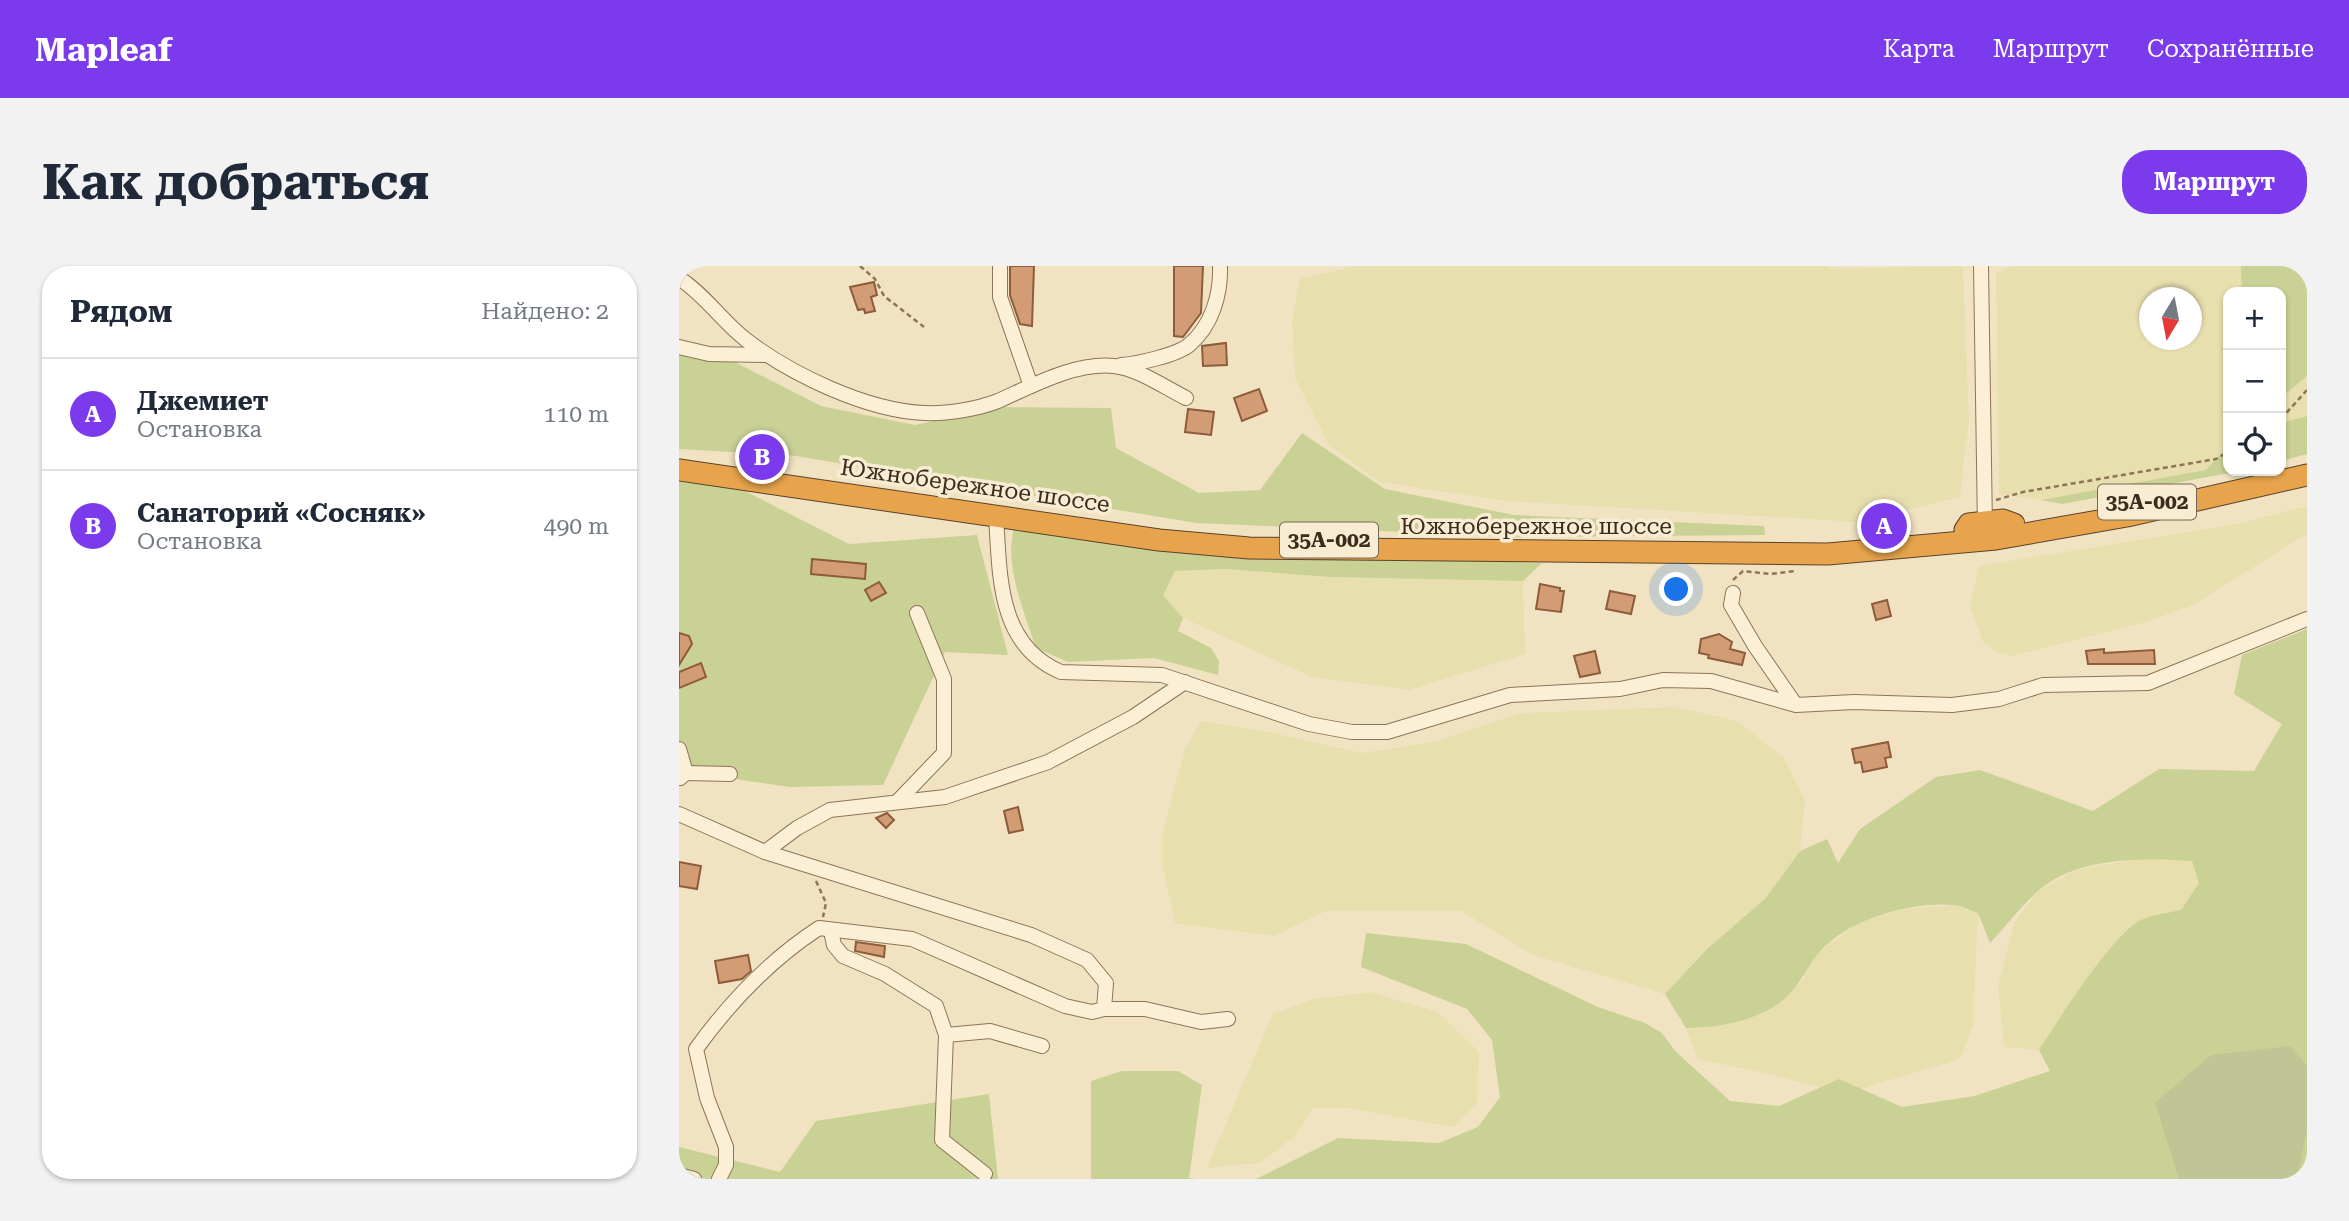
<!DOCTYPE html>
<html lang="ru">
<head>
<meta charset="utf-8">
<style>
	:root { --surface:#fff; --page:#f2f2f3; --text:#1f2937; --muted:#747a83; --line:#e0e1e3; --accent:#7c3aed }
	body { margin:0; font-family:"Roboto Serif",serif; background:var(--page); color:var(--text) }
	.controls { position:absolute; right:21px; top:21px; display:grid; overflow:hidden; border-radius:14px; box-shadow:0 2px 5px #0004 }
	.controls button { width:63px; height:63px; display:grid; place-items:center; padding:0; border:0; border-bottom:2px solid var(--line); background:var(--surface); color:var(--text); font:35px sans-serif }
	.compass { position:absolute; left:1460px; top:21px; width:63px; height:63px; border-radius:50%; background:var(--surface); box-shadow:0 2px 5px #0004; rotate:190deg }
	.you { position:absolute; left:998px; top:324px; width:24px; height:24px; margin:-18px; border:5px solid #fff; border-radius:50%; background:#1a73e8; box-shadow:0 0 0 10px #1a73e833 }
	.badge { display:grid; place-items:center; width:46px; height:46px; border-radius:50%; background:var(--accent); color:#fff; font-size:23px; font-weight:700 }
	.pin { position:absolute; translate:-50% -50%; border:4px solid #fff; box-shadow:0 2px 7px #0006 }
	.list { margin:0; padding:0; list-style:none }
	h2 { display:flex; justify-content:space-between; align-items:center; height:91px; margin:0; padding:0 28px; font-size:30px }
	h2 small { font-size:23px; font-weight:400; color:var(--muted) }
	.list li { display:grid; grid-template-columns:46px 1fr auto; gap:21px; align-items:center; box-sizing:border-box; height:112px; padding:0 28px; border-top:2px solid var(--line) }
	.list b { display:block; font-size:26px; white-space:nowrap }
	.list p { margin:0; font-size:23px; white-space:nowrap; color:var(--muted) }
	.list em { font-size:23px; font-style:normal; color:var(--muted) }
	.icon { flex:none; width:38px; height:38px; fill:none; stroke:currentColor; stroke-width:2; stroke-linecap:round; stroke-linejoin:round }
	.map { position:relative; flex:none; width:1628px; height:913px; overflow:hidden; border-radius:28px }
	header { display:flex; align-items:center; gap:42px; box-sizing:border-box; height:98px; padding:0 35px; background:var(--accent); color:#fff }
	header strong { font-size:33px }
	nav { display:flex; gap:38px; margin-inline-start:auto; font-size:24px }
	.intro { display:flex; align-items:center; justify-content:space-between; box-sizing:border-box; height:168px; padding:0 42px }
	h1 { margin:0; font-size:49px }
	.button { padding:18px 32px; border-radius:28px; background:var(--accent); color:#fff; font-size:24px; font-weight:700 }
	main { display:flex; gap:42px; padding:0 42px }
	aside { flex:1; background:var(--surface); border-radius:28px; box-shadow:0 2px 5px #0004 }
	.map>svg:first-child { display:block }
	.farmland { fill:#e8dfaf; fill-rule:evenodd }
	.green { fill:#c9d195 }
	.cemetery { fill:#bfc595 }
	.building { fill:#d29c75; stroke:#8e5c3b; stroke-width:2 }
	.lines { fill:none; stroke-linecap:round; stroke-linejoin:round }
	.minor-casing { stroke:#8d7457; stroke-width:16 }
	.highway-casing { stroke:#5a422c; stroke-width:23 }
	.path { stroke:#8d7457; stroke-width:2.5; stroke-dasharray:5 3.5; stroke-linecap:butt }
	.minor { stroke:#fbf0d6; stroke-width:14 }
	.highway { stroke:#e7a44c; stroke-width:21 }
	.labels { text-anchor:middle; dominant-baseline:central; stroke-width:7; stroke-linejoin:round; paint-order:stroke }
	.shield { fill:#f8edd2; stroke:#746653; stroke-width:2 }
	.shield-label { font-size:21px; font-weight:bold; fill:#3c2c1d }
	.street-label { font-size:23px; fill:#3c2c1d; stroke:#f8edd2 }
</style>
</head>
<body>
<header>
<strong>Mapleaf</strong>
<nav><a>Карта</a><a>Маршрут</a><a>Сохранённые</a></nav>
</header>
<div class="intro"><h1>Как добраться</h1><a class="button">Маршрут</a></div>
<main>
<aside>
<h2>Рядом<small>Найдено: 2</small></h2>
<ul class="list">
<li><span class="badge">A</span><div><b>Джемиет</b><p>Остановка</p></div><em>110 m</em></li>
<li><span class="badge">B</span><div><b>Санаторий «Сосняк»</b><p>Остановка</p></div><em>490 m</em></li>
</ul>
</aside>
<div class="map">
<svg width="1628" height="913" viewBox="0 0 1628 913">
	<rect width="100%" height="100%" fill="#f1e3c2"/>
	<g class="farmland">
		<polygon points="676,0 1151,0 1152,3 1284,0 1290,154 1281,231 1178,256 827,235 700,216 650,179 616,112 613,53 621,13"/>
		<path d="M1333 0H1562L1563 26H1549V180L1528 204 1362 234 1320 228 1317 7ZM1470 32H1512V74H1470Z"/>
		<polygon points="1628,110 1628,150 1602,157 1602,132"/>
		<polygon points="1628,240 1628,268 1514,339 1467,356 1333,390 1319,387 1304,376 1291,341 1300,300 1557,258"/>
		<polygon points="547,303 651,311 844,315 846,388 730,424 633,411 504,352 484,329 496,305"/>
		<polygon points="996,441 1058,455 1104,491 1126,535 1121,585 1086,633 1029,682 986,728 854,689 782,645 647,645 595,670 496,657 483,598 483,569 505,485 521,455 585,465 683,487 758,475 842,447"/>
		<polygon points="1462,592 1513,595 1520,617 1502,645 1460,655 1433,683 1396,730 1360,784 1325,781 1319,720 1335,657 1360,624 1398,604"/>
		<polygon points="1276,639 1299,647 1294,760 1281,793 1164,828 1091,808 1018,793 1007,762 1025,762 1122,717 1139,687 1181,656 1223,643"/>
		<polygon points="691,726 759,746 800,786 798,837 775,861 668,842 634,842 616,870 581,897 528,902 594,748 634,733"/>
	</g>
	<g class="green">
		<polygon points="1562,0 1628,0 1628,110 1602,132 1602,26 1563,26"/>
		<polygon points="0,85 48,92 142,140 236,159 317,141 432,142 437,182 520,227 581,224 623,167 706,223 835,249 1085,260 1086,269 841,271 517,257 117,190 0,183"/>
		<polygon points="1628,150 1628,188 1602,195 1602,157"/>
		<polygon points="1549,180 1549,205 1561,205 1383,238 1362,234 1527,204"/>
		<polygon points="0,216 56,220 170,278 298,269 329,389 266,386 204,519 110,521 0,505"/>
		<path d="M335 262 545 286 863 297 844 315 651 311 547 303 496 305 484 329 504 352 499 365 532 382 540 395 539 409 475 392 389 396 357 382C345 345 325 301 335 262Z"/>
		<path d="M1628 363V913H577L659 872 760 877 799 861 821 831 813 774 788 743 682 701 687 667 787 678 919 741 966 757 983 767 996 785 1051 835 1100 840 1160 813 1223 841 1296 830 1371 805 1360 784C1380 753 1431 672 1460 655 1471 649 1489 647 1502 644L1520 617 1513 595C1464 592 1399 590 1359 625 1342 640 1327 660 1311 677L1299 647C1292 645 1282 639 1274 639 1232 635 1165 654 1138 689 1124 708 1116 728 1094 741 1070 756 1035 762 1007 762L986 728 1029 682 1086 633 1121 585 1148 573 1159 597 1181 563 1257 511 1301 504 1414 545 1480 503 1575 505 1603 458 1555 428 1563 389Z"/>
		<polygon points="443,805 499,805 523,819 510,912 518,913 412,913 412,815"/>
		<polygon points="310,828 319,913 0,913 0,881 101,906 137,855"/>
	</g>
	<polygon class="cemetery" points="1611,780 1628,800 1628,863 1618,913 1500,913 1476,837 1532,789"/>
	<g class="building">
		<polygon points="331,0 355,0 353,60 341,58 331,29"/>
		<polygon points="495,0 524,0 522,47 504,71 495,70"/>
		<polygon points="195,16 198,29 192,31 196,45 186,47 185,43 179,44 171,21"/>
		<polygon points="547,77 548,99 524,100 523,80"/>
		<polygon points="580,123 588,145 563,155 555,132"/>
		<polygon points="509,143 535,146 532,169 506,166"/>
		<polygon points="133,293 187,298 186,313 132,308"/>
		<polygon points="200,316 207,327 192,335 186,324"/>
		<polygon points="861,318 881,322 881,325 885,325 882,346 857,343"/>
		<polygon points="931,325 956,330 952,348 927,343"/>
		<polygon points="1208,334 1212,350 1197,354 1193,338"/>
		<polygon points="0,367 10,370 13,378 0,399"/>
		<polygon points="1040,368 1053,376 1051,383 1066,387 1063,399 1029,392 1030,389 1020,387 1022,373"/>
		<polygon points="1425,383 1425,387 1475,384 1476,398 1409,398 1407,385"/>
		<polygon points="916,385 921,407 901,411 895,390"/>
		<polygon points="22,397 27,411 0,422 0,406"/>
		<polygon points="1209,476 1212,491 1206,492 1208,501 1184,506 1182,496 1176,497 1173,483"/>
		<polygon points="339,541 344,564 330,567 325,545"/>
		<polygon points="208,547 215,554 207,562 197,552"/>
		<polygon points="0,596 22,600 18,623 0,620"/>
		<polygon points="177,676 206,680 205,691 176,685"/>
		<polygon points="69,689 72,705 63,713 40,717 36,695"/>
	</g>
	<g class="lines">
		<defs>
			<g id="minor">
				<polyline points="321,0 321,31 352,120"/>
				<polyline points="1302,0 1306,262"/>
				<path d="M0 12C26 29 42 54 66 73 111 108 188 145 246 147 268 148 299 143 319 135 353 120 396 96 435 100 460 103 485 121 507 132"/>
				<polyline points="0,81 30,88 88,89"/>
				<path d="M442 99C458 98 498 89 510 79 533 60 542 28 541 0"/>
				<path d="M317 250C321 309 318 379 382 406L483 409 630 458 673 466H708L831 429 941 423 984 414 1032 415 1117 439 1175 436 1273 439 1320 433 1364 419 1469 417 1628 353"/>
				<polyline points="1054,327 1052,339 1076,380 1116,438"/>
				<polyline points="0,483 7,507 1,512"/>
				<polyline points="7,507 51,508"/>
				<polyline points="218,536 265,487 265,413 238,347"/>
				<path d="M0 548 86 586 352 669 408 694 427 717 425 743 413 746 386 740 233 673 140 662C91 694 51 736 17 783L28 832 47 881V899L40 913"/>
				<polyline points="86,586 118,562 151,544 266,531 369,496 454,451 506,416"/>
				<polyline points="152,665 155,679 164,690 206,708 257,740 267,769 263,874 306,908"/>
				<polyline points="425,743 466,743 522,756 549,753"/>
				<polyline points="267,769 311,765 363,780"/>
				<polyline points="0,909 15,913"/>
			</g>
			<g id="highway">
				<polyline points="0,204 480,274 570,282 1149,288 1317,273 1448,250 1628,209"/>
				<polyline points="1286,264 1290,258 1324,254 1335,258"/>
			</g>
		</defs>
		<use href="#minor" class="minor-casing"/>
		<use href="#highway" class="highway-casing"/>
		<g class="path">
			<polyline points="181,0 196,13 205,30 245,61"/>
			<polyline points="1602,153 1628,124"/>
			<polyline points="1317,234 1344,226 1537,193 1549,186"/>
			<polyline points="1054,314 1064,305 1091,308 1116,305"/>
			<polyline points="137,615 147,637 144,651"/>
		</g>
		<use href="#minor" class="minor"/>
		<use href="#highway" class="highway"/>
	</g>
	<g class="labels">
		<g class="shield">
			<rect x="1419" y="218.5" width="98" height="35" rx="5"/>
			<rect x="601" y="256.5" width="98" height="35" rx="5"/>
		</g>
		<g class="shield-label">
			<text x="1468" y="236">35А-002</text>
			<text x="650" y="274">35А-002</text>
		</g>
		<g class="street-label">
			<text transform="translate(296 220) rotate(8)">Южнобережное шоссе</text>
			<text x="857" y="260">Южнобережное шоссе</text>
		</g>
	</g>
</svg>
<div class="controls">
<button>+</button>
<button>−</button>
<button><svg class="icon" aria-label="locate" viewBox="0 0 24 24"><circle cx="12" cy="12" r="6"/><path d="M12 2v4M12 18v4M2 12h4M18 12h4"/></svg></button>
</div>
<svg class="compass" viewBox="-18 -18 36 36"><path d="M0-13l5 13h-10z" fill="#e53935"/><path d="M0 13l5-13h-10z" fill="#747a83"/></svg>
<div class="you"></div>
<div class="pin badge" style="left:1205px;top:260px">A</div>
<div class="pin badge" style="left:83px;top:191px">B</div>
</div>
</main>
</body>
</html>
